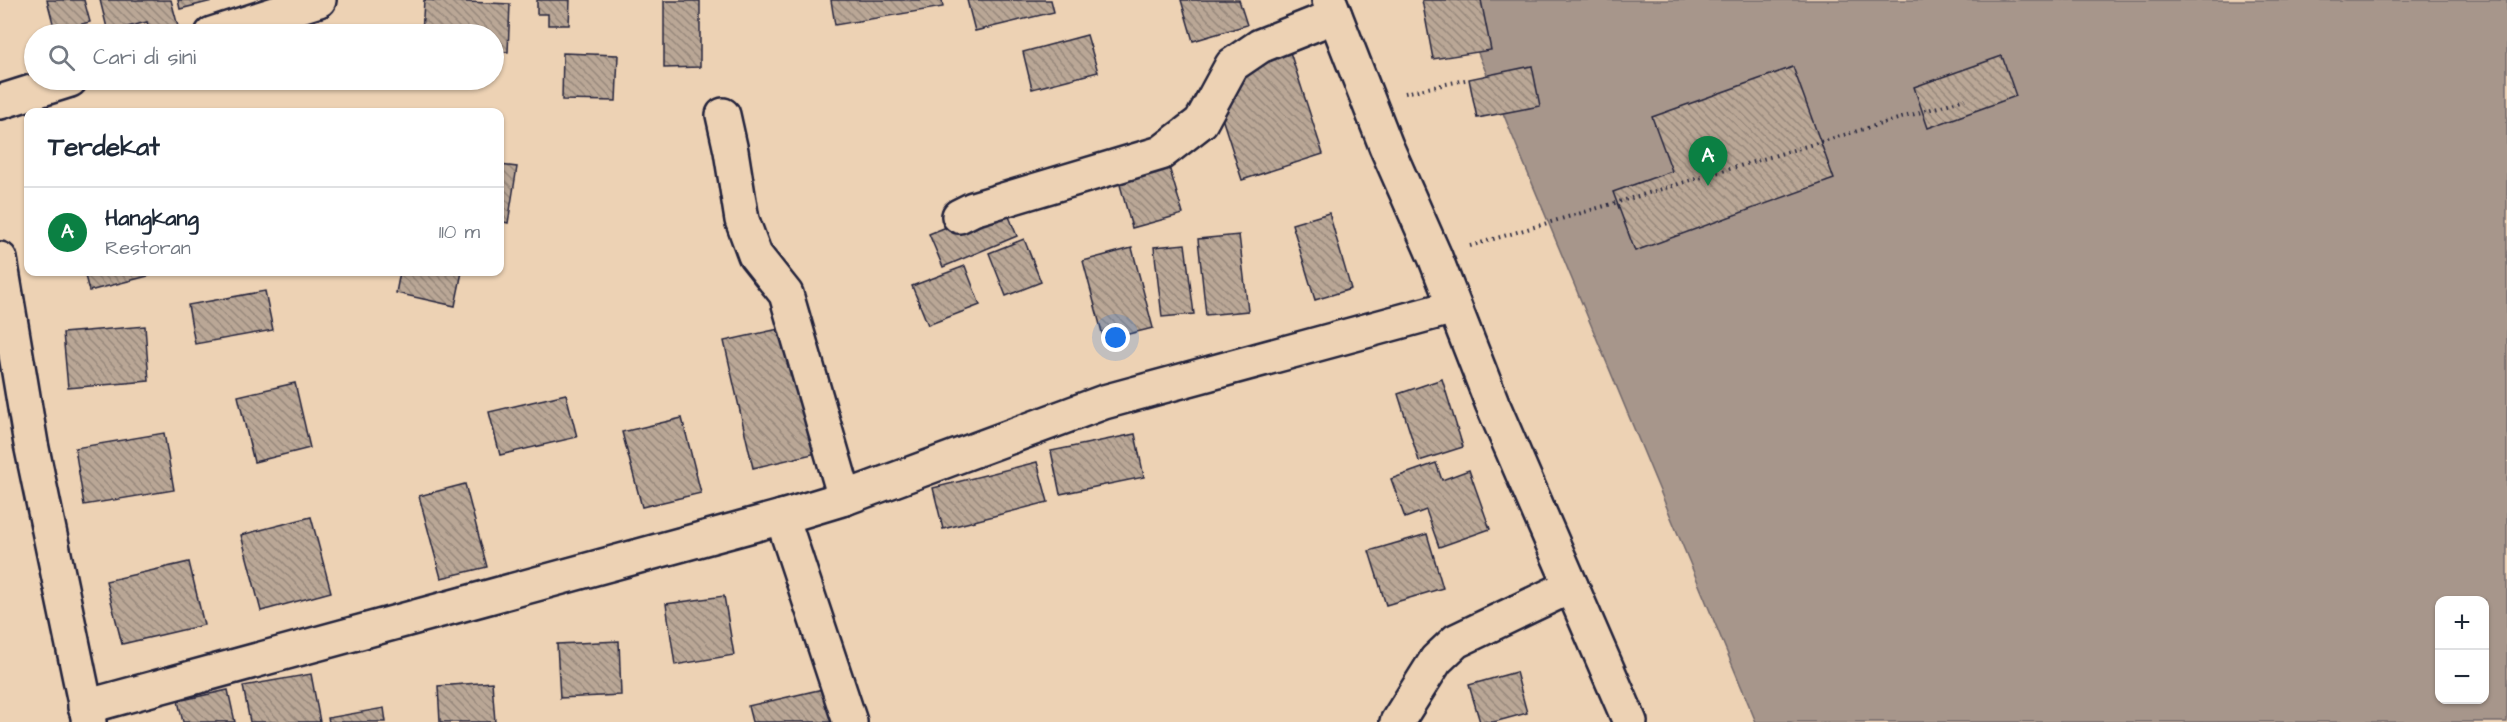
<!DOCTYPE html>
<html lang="id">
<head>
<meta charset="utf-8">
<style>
	:root { --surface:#fff; --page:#f2f2f3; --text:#1f2937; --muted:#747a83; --line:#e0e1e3; --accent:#0b8043 }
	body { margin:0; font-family:"Architects Daughter",sans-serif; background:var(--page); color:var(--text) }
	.controls { position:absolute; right:18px; bottom:18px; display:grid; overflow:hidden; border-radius:12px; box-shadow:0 2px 4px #0004 }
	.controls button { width:54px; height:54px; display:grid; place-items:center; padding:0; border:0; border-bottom:2px solid var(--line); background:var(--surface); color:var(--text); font:30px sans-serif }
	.you { position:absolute; left:1116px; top:338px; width:21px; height:21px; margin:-15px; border:4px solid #fff; border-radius:50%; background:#1a73e8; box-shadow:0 0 0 9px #1a73e833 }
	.badge { display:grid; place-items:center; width:39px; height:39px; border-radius:50%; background:var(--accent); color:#fff; font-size:20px; font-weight:700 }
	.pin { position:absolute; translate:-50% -50px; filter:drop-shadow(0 2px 3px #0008) }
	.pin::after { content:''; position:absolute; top:32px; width:21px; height:18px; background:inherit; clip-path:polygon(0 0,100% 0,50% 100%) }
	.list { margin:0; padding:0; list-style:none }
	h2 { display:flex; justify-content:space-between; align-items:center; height:78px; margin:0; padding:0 24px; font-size:26px }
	h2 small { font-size:20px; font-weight:400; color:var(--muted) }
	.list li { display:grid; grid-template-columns:39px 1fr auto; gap:18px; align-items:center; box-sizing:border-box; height:90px; padding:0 24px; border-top:2px solid var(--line) }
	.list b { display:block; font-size:22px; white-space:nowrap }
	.list p { margin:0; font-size:20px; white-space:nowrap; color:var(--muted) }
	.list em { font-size:20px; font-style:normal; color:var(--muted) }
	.icon { flex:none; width:33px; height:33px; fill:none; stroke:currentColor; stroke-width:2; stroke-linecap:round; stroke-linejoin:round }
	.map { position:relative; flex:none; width:2507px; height:722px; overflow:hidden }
	.search { position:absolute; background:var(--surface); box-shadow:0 2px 4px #0004; left:24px; top:24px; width:480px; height:66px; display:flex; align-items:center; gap:15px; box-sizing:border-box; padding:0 21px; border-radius:33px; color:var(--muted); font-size:22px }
	.panel { position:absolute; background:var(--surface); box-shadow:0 2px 4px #0004; left:24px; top:108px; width:480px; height:168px; border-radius:12px }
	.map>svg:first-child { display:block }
	.water { fill:#a7968b; stroke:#72686b; stroke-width:1.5; fill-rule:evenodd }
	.building { fill:url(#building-back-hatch); stroke:#22223b; stroke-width:1.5 }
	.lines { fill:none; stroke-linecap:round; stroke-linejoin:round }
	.street-casing { stroke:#22223b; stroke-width:38 }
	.secondary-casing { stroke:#22223b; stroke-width:38 }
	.path { stroke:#22223b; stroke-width:4; stroke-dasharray:1.5 4.5; stroke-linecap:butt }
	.street { stroke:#edd2b4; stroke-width:33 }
	.secondary { stroke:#edd2b4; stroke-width:33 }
</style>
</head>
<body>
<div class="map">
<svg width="2507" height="722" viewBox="0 0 2507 722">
	<defs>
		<pattern id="building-back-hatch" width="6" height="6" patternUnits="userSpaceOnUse" patternTransform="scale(1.5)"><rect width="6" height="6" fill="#baa796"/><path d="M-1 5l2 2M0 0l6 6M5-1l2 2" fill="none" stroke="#97887c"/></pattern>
	</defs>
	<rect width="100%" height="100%" fill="#edd2b4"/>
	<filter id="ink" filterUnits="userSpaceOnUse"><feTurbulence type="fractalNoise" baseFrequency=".0167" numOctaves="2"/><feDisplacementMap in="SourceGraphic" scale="12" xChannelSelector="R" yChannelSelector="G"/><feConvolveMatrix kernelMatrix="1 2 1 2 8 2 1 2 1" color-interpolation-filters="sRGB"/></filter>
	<g filter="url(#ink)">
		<path class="water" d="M1456 0H2507V722H1756ZM2440 600H2484V700H2440Z"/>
		<g class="building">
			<polygon points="47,0 84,0 90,22 55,31"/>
			<polygon points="100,0 171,0 180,34 151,34 147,22 108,32"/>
			<polygon points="178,0 216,0 180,9"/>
			<polygon points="424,0 510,4 508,52 494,51 494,34 422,34"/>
			<polygon points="537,0 570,0 569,25 548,25 548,14 537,14"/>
			<polygon points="831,0 942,0 943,7 835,25"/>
			<polygon points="967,0 1051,0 1054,12 975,31"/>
			<polygon points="1181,0 1239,0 1247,25 1193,41"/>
			<polygon points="1422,0 1481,0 1491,50 1433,59"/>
			<polygon points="664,1 700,1 700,67 664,68"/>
			<polygon points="1087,35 1098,72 1032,89 1023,52"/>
			<polygon points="1289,49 1323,154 1242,180 1215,96 1238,89 1231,67"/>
			<polygon points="563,53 618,55 616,101 562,100"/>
			<polygon points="2002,56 2016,96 1928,128 1914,87"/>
			<polygon points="1532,66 1540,106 1477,118 1469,79"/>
			<polygon points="1793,67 1834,179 1635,251 1613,192 1672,171 1652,117"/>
			<polygon points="1167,160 1183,214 1132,228 1117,174"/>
			<polygon points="500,165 517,167 508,223 500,221"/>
			<polygon points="1004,204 1017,236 943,267 929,234"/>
			<polygon points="1329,213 1351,289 1315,300 1292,224"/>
			<polygon points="1239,235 1248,311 1206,315 1198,239"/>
			<polygon points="1024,239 1041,282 1006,296 989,253"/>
			<polygon points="1185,244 1194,314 1162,317 1154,247"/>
			<polygon points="1132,248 1153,328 1104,340 1083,261"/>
			<polygon points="965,266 980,305 928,325 912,286"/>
			<polygon points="84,272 151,272 152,275 89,291"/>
			<polygon points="400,272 462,272 455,306 396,293"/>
			<polygon points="265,291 273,330 195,344 188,305"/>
			<polygon points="145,326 149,381 68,388 63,333"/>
			<polygon points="788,327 817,453 753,468 724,341"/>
			<polygon points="1442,379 1463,447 1419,461 1398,394"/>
			<polygon points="295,383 310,448 254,462 238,396"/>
			<polygon points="566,394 577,437 500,455 489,412"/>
			<polygon points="682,418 701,493 642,507 622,432"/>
			<polygon points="164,433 174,490 84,505 75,448"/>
			<polygon points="1135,434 1144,477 1060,494 1051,451"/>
			<polygon points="1037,462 1048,502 943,529 933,488"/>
			<polygon points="1436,463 1442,480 1469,470 1490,529 1439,547 1426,510 1405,518 1391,479"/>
			<polygon points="465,484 487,567 441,578 419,496"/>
			<polygon points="311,517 331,592 261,611 241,535"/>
			<polygon points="1427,534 1443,588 1386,605 1369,551"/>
			<polygon points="189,562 204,625 122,644 106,581"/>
			<polygon points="724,596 734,655 675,665 666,604"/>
			<polygon points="619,641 621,695 560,698 557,644"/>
			<polygon points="1516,672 1527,713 1494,722 1480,722 1469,685"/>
			<polygon points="311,674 320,722 250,722 243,686"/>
			<polygon points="492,682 495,722 440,722 438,686"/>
			<polygon points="823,689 831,722 752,722 748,706"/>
			<polygon points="228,690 235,722 183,722 178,701"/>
			<polygon points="384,708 386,722 329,722 328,718"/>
		</g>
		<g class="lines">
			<defs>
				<g id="street">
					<polyline points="1329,0 1386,146 1435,257 1492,403 1630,722"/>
					<polyline points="212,34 319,0"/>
					<polyline points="0,102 70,80"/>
					<polyline points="723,115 731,151 742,220 755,255 786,294 845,498"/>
					<polyline points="959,216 973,209 1161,153 1201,122 1232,65 1260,46 1335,16"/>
					<polyline points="85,707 782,517"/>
					<polyline points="850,722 782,517 845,498 1104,402 1454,307"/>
					<polyline points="1397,722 1436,660 1456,641 1571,586"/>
				</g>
				<polyline id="secondary" points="0,259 31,444 89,722"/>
			</defs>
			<use href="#street" class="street-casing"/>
			<use href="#secondary" class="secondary-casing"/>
			<g class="path">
				<polyline points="1405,93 1469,79"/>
				<polyline points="1470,246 1965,99"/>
			</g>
			<use href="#street" class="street"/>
			<use href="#secondary" class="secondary"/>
		</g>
	</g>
</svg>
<div class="controls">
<button>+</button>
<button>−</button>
</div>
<div class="you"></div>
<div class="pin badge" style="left:1708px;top:186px">A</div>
<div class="search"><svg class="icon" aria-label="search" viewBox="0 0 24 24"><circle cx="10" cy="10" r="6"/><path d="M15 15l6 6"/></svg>Cari di sini</div>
<section class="panel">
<h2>Terdekat<small></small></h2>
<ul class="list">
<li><span class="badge">A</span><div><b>Hangkang</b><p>Restoran</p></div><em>110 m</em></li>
</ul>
</section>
</div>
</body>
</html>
